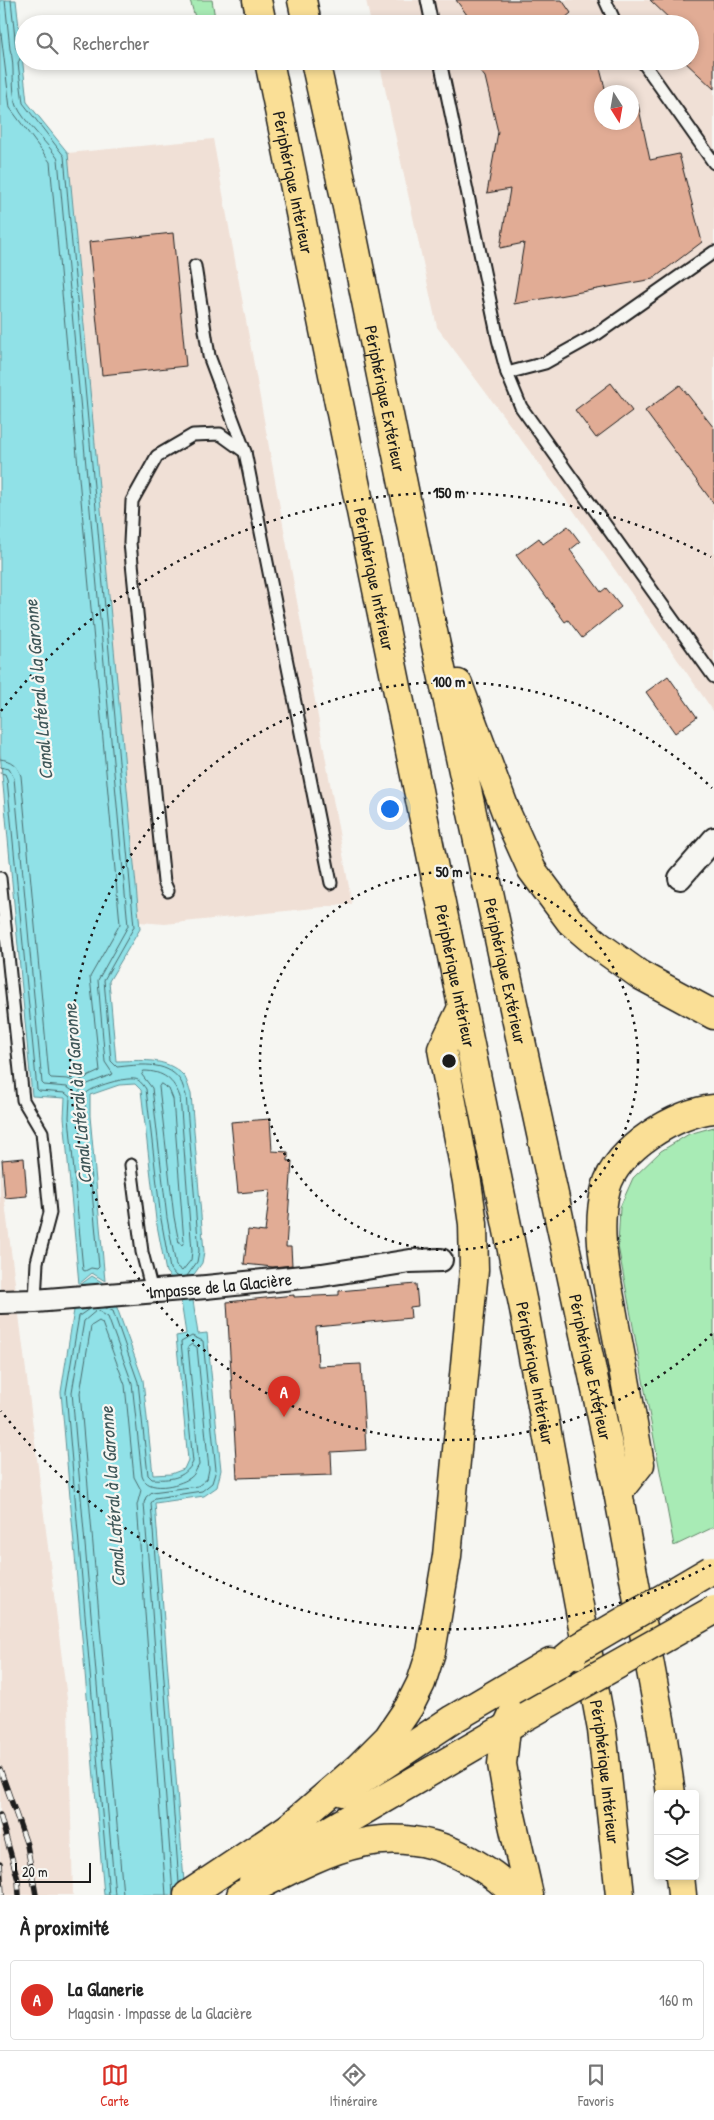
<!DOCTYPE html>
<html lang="fr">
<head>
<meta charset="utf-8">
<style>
	:root { --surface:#fff; --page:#f6f6f6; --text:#222; --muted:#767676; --line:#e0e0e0; --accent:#d93025 }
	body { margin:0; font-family:"Patrick Hand",sans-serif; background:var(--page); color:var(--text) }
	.controls { position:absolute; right:15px; bottom:15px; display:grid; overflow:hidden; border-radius:5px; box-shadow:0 2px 8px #0003 }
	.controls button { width:45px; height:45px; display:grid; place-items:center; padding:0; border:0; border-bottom:1px solid var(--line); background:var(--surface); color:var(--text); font:25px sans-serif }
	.compass { position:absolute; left:594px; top:85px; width:45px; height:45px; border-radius:50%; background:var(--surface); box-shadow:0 2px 8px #0003; rotate:169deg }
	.scale { position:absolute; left:15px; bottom:12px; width:76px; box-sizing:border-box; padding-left:5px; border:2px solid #1c1c1c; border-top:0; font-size:14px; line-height:18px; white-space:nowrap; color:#1c1c1c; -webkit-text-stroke:4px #f6f6f2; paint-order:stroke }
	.you { position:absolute; left:389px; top:808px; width:18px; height:18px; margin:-12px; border:4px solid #fff; border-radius:50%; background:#1a73e8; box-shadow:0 0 0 8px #1a73e833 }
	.badge { display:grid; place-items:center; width:32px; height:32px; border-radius:50%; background:var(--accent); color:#fff; font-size:16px; font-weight:700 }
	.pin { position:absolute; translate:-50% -41px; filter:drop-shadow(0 1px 2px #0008) }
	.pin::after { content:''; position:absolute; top:26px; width:18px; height:15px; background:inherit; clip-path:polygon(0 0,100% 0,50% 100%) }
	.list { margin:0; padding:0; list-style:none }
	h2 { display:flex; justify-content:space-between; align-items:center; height:65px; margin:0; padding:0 20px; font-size:21px }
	h2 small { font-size:16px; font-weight:400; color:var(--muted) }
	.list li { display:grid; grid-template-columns:32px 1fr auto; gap:15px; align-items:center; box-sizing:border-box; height:80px; margin:0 10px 10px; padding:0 10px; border:1px solid var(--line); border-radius:5px }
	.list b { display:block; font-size:19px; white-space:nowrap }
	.list p { margin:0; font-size:16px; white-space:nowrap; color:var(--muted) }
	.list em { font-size:16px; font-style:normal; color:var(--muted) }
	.icon { flex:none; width:28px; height:28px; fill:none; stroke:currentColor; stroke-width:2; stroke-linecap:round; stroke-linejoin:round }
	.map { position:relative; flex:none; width:714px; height:1895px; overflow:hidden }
	.search { position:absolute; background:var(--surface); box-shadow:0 2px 8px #0003; left:15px; right:15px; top:15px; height:55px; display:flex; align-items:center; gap:12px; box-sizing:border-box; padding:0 18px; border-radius:28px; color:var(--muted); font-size:19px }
	.sheet { height:155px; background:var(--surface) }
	nav { display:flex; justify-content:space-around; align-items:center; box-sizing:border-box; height:70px; border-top:1px solid var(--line); background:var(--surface); font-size:14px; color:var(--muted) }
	nav a { display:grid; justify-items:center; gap:2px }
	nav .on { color:var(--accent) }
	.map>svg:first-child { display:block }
	.built { fill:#f0e0d6; fill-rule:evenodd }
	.green { fill:#a8ebb5; stroke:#628468 }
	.water { fill:#90e1e7; stroke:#629296 }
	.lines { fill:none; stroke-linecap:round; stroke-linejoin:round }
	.shore { stroke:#4a6b6d; stroke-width:1 }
	.building { fill:#e1ac95; stroke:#1c1c1c }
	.lane-casing { stroke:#1c1c1c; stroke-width:15 }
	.street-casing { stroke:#1c1c1c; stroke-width:26 }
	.primary-casing { stroke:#1c1c1c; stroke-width:31 }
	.highway-casing { stroke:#1c1c1c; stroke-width:31 }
	.lane { stroke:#f6f6f2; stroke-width:11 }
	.street { stroke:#f6f6f2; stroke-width:22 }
	.primary { stroke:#fadf96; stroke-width:28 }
	.highway { stroke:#fadf96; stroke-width:28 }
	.rail-casing { stroke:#1c1c1c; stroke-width:5.5 }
	.rail { stroke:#f6f6f2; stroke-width:4; stroke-dasharray:11; stroke-linecap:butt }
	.primary-bridge-casing { stroke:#1c1c1c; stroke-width:31; stroke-linecap:butt }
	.primary-bridge { stroke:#fadf96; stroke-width:28 }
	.ring { fill:none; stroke:#1c1c1c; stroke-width:2.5; stroke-dasharray:2.5 5 }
	.labels { text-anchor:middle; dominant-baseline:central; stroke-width:4.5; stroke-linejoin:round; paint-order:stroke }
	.street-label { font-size:18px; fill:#1c1c1c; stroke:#f6f6f2 }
	.water-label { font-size:19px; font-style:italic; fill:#3f5759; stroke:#f6f6f2 }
	.centre { fill:#1c1c1c; stroke:#f6f6f2; stroke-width:2.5 }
	.ring-label { font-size:15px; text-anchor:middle; font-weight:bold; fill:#1c1c1c; stroke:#f6f6f2; stroke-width:4.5; stroke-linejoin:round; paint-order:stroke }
</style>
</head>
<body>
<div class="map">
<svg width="714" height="1895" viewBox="0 0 714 1895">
	<rect width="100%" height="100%" fill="#f6f6f2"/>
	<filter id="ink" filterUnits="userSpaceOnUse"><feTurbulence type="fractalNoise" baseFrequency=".02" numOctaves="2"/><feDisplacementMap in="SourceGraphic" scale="10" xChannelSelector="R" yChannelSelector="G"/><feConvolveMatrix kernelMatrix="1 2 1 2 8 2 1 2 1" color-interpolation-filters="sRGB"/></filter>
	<g filter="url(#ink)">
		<g class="built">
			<path d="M366 0H714V712L569 504 437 327 379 61H690V24H371ZM602 92H632V122H602Z"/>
			<polygon points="213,139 352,904 165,924 139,922 68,153"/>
			<polygon points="0,1163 68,1707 73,1895 0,1895"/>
		</g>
		<g class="green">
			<polygon points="190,0 212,0 216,24 197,24"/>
			<polygon points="714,1127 714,1527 674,1546 618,1246 620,1207 633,1178 661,1151 689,1134"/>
		</g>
		<path class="water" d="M0 0H16L27 102 68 153 140 929 109 981 116 1061C140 1061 166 1056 184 1076 187 1080 189 1089 191 1094L204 1252 202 1263 190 1280 198 1334 207 1333 221 1470 217 1487 204 1496 155 1503 185 1895H104L61 1392 74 1310 85 1307 80 1285 92 1276 105 1284 116 1305 143 1380 153 1475 171 1474 184 1469 188 1460 176 1336 186 1334 178 1282 174 1281 166 1272 156 1220 141 1090 135 1084 119 1085 90 1095V1116L105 1281 92 1273 79 1284 64 1117 65 1098 32 1096 0 753Z"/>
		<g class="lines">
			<g class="shore">
				<path d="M11 0 16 48 22 55 18 63 23 103 64 156 134 927 104 980 111 1061 117 1067C137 1065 166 1060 180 1080 183 1084 184 1091 186 1095L199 1251 197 1262 187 1276"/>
				<path d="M0 25 10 108 50 162 120 924 90 977 100 1071 76 1082 68 1079 51 1078 49 1076 21 776C18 766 11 760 0 759"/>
				<path d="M0 767 9 769 14 778 42 1083 44 1085 67 1087 77 1094 85 1085 113 1074 105 1062 98 980 128 926 58 159C48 143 23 121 17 106 10 89 16 66 10 49L5 0"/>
				<path d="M0 773 5 774 7 779 37 1089 39 1091 65 1093 70 1097 69 1117 83 1270 85 1271 91 1268 97 1269 99 1267 85 1116V1095C89 1087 130 1075 138 1080 141 1082 144 1086 146 1089L161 1219 170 1269 176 1276 180 1277"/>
				<path d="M144 1071C163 1071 174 1080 180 1097L192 1251 191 1260 182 1271 176 1266 167 1218 152 1088 142 1075Z"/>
				<polygon points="161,1084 169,1089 173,1099 184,1242 182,1245 179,1243 174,1217 159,1087"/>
				<path d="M105 1308 113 1311 138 1382 148 1475 152 1479C169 1480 185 1479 193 1462L181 1342 192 1336 203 1341 216 1470 212 1483 202 1491 155 1498 151 1503 179 1883"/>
				<polyline points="89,1309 79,1316 66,1392 109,1895"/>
				<path d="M115 1895 72 1392 84 1321 97 1310 108 1317 132 1383 142 1476C147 1493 178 1486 190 1478 195 1475 196 1469 199 1465L188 1347 192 1344 197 1347 209 1469 207 1479 198 1486 152 1492 146 1497 144 1503 173 1894"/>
				<polyline points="123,1895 80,1393 91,1326 99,1321 102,1323 125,1385 134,1477 141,1490 137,1505 166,1895"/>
			</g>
		</g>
		<g class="building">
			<polygon points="456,0 562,0 571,13 558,24 463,24 470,19"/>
			<polygon points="650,0 714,0 714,89 684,61 690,61 690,24 675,24"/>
			<polygon points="472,61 555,61 557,68 587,61 598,61 606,92 602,92 602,122 632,122 632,106 638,104 650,160 679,154 702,242 653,279 514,304 524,243 500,248 510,189 487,193 498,132 485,77"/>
			<polygon points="173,233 186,366 102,375 89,242"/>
			<polygon points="611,383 632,411 596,438 575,410"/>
			<polygon points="680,385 714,428 714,504 645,411"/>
			<polygon points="568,526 580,542 570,550 601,592 606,588 621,607 582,638 568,620 565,622 516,555 539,538 543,544"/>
			<polygon points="668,676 697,717 675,733 646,692"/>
			<polygon points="270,1119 272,1151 288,1152 288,1161 292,1161 286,1247 291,1247 292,1265 273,1267 244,1264 248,1230 265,1232 270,1190 238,1193 231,1122"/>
			<polygon points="24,1158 27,1196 5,1198 2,1160"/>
			<polygon points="416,1284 418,1306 410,1307 411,1318 316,1327 318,1366 361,1364 366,1450 331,1452 332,1475 237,1478 227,1302 294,1295 294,1297 339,1295 339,1291"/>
		</g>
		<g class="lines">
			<defs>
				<g id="lane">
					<polyline points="427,0 432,24"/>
					<polyline points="605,0 616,24"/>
					<polyline points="440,61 498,339 507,373 521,407 714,677"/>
					<polyline points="642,61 714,163"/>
					<polyline points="195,266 209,356 245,452 331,883"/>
					<polyline points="507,373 545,363 597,334 714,252"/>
					<polyline points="0,878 23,1100 42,1132 50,1213 37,1262 35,1301"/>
					<polyline points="168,891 164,882 130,543 132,501 157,456 193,435 220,434 245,452"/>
					<polyline points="131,1165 142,1252 152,1291"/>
				</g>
				<g id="street">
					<polyline points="680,878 714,839"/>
					<path id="s1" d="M0 1302 35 1301 206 1287 322 1275 410 1261 441 1260"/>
				</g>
				<g id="primary">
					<polyline points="343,1792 453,1719 550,1662"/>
					<polyline points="253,1881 287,1855 524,1717"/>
					<polyline points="188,1895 305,1817"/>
				</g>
				<g id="highway">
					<polyline points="257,0 262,24"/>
					<polyline points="302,0 307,24"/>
					<path id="s2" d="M269 61 524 1309 602 1730 620 1895"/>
					<path id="s3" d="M315 61 347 207 429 613 618 1492 661 1725 671 1794"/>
					<polyline points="458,684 506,812 532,870 570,921 598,945 640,975 714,1015"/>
					<path d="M618 1492 640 1464C632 1418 624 1372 615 1326 608 1282 594 1233 606 1188 616 1149 677 1112 714 1109"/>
					<polyline points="286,1830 359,1767 388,1738 409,1707 421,1683 431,1652 447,1556 474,1270 473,1224 467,1182 442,1049 462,1008"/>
					<polyline points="680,1876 682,1895"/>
					<path d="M241 1895C318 1856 384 1813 469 1860 485 1869 503 1880 514 1895"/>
					<polyline points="529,1895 510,1811 502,1764 506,1729 522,1694 578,1648"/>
				</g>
			</defs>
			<use href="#lane" class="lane-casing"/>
			<use href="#street" class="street-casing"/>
			<use href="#primary" class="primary-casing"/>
			<use href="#highway" class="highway-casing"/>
			<use href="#lane" class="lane"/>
			<use href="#street" class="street"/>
			<use href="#primary" class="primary"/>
			<use href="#highway" class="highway"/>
			<defs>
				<g id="rail">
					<polyline points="0,1769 27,1845 36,1895"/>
					<polyline points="0,1815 18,1880 19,1895"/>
					<polyline points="0,1863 2,1895"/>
				</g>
			</defs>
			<use href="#rail" class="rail-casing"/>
			<use href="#rail" class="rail"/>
			<defs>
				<g id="primary-bridge">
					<polyline points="578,1648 711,1570"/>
					<polyline points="526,1716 714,1610"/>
				</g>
			</defs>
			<use href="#primary-bridge" class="primary-bridge-casing"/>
			<use href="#primary-bridge" class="primary-bridge"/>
		</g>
	</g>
	<g class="ring">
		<circle cx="449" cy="1061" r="189"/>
		<path d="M712 1334A379 379 0 1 1 712 788"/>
		<path d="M711 1565A568 568 0 0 1 1 1411M1 711A568 568 0 0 1 711 557"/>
	</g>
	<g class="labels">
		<g class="street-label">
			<text stroke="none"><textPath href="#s2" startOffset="124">Périphérique Intérieur</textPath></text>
			<text stroke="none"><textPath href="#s3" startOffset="345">Périphérique Extérieur</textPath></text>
			<text stroke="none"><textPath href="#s2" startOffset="529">Périphérique Intérieur</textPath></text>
			<text stroke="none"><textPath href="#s3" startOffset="930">Périphérique Extérieur</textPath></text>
			<text stroke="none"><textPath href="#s2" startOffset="934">Périphérique Intérieur</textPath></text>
			<text stroke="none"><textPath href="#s1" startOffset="221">Impasse de la Glacière</textPath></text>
			<text stroke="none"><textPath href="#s3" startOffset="1335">Périphérique Extérieur</textPath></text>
			<text stroke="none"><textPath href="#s2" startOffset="1339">Périphérique Intérieur</textPath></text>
			<text stroke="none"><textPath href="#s2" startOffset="1744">Périphérique Intérieur</textPath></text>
		</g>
		<g class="water-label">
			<text transform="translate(38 690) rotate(-95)">Canal Latéral à la Garonne</text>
			<text transform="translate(77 1094) rotate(-95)">Canal Latéral à la Garonne</text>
			<text transform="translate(112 1497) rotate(-94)">Canal Latéral à la Garonne</text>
		</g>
	</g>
	<circle cx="449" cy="1061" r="8" class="centre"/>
	<g class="ring-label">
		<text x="449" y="498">150 m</text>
		<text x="449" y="687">100 m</text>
		<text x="449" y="877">50 m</text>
	</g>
</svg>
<div class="controls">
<button><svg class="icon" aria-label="locate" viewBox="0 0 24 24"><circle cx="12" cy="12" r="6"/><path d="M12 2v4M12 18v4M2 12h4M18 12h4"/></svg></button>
<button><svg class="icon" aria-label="layers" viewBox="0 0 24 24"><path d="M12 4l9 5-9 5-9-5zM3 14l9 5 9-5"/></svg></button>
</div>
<svg class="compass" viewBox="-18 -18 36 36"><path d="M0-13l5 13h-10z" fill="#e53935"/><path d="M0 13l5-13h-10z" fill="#767676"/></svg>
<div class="scale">20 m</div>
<div class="you"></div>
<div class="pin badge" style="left:284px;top:1417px">A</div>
<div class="search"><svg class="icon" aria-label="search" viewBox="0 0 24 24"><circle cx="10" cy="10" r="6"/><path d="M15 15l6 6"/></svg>Rechercher</div>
</div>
<section class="sheet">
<h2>À proximité<small></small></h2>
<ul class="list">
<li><span class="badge">A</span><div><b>La Glanerie</b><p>Magasin · Impasse de la Glacière</p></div><em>160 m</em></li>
</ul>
</section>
<nav>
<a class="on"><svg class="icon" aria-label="map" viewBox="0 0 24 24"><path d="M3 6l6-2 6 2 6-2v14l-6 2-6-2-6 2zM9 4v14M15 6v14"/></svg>Carte</a>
<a><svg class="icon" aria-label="directions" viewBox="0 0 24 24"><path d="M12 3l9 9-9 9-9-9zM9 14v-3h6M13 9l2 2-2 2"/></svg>Itinéraire</a>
<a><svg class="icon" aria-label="saved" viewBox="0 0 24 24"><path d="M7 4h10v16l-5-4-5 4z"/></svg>Favoris</a>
</nav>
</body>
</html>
